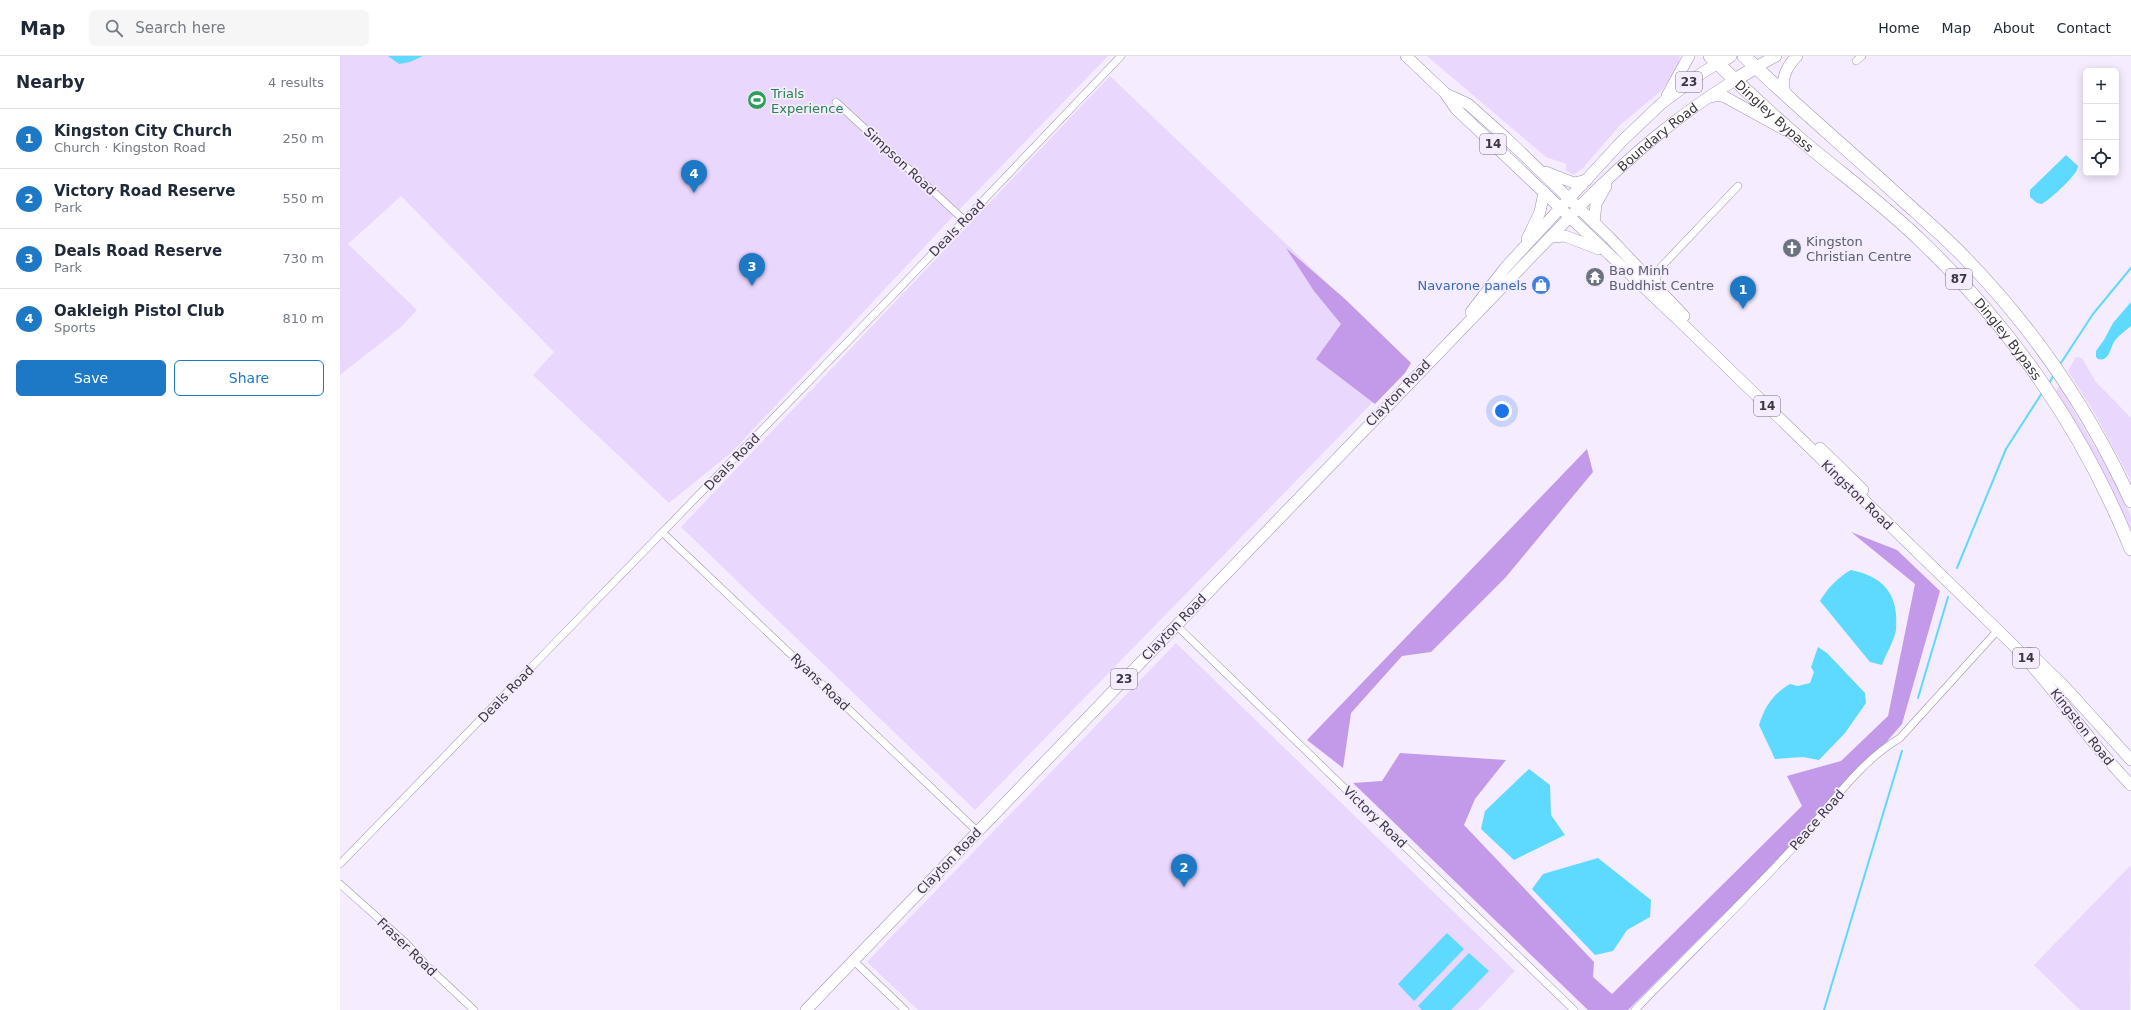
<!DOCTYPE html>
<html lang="en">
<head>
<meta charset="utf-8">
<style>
	:root { --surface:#fff; --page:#f6f6f7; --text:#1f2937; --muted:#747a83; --line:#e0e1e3; --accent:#1d78c5 }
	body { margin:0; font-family:"DejaVu Sans",sans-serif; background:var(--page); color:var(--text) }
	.controls { position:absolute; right:12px; top:12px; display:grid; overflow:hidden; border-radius:6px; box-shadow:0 2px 10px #0003 }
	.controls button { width:36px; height:36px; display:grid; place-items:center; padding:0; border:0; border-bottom:1px solid var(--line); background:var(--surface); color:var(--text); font:20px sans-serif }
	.you { position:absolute; left:1162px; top:355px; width:14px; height:14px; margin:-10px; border:3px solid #fff; border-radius:50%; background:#1a73e8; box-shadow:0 0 0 6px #1a73e833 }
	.badge { display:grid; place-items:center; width:26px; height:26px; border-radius:50%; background:var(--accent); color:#fff; font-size:13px; font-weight:700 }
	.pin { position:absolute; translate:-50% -33px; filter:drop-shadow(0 1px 2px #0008) }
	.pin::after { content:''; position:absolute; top:21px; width:14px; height:12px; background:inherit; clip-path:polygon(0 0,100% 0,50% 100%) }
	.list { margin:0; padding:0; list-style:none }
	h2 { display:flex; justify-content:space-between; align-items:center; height:52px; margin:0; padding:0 16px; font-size:17px }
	h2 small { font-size:13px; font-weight:400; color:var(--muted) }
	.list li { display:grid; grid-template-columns:26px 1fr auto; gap:12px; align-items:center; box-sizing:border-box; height:60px; padding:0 16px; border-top:1px solid var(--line) }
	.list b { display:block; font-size:15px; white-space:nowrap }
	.list p { margin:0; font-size:13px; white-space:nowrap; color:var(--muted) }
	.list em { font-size:13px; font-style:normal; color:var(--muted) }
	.actions { display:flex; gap:8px; padding:12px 16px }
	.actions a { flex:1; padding:9px 0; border:1px solid var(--accent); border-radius:6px; text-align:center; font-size:14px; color:var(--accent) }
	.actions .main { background:var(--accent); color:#fff }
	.icon { flex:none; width:22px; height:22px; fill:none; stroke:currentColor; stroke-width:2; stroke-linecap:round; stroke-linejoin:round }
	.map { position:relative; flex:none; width:1791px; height:954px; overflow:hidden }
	header { display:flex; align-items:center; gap:24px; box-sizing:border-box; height:56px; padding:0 20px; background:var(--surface); border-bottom:1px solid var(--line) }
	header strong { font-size:19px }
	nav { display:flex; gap:22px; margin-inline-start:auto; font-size:14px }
	.search { width:280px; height:36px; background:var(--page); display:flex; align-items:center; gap:10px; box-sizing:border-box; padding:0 14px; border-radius:6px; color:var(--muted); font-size:15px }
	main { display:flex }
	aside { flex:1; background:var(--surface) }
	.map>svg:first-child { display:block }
	.green { fill:#ead7fe }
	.forest { fill:#c39aea }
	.water { fill:#5ed9ff }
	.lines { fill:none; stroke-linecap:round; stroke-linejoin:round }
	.stream { stroke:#5ed9ff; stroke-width:2 }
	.street-casing { stroke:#9d93a9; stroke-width:8 }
	.primary-casing { stroke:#9d93a9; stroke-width:12 }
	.highway-casing { stroke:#9d93a9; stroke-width:14 }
	.street { stroke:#fff; stroke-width:7 }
	.primary { stroke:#fff; stroke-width:11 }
	.highway { stroke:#fff; stroke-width:13 }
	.labels { text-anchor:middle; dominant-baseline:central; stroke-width:3.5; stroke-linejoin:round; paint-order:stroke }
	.shield { fill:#f5ecff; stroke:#736d79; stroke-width:1 }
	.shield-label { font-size:12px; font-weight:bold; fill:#3b363f }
	.leisure-label { font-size:13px; fill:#27864d; stroke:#f5ecff; text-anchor:start }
	.street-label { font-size:13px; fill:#3b363f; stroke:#f5ecff }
	.worship-label { font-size:13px; fill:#5b616d; stroke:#f5ecff; text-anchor:start }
	.shop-label { font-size:13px; fill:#366cbe; stroke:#f5ecff; text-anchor:end }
</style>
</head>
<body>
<header>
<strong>Map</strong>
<div class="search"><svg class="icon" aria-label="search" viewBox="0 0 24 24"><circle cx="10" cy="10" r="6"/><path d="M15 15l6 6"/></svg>Search here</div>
<nav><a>Home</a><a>Map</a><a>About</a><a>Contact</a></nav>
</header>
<main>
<aside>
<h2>Nearby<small>4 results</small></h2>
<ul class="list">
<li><span class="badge">1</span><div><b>Kingston City Church</b><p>Church · Kingston Road</p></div><em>250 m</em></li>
<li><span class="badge">2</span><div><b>Victory Road Reserve</b><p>Park</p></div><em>550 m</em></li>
<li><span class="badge">3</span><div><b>Deals Road Reserve</b><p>Park</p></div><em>730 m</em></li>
<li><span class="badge">4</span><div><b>Oakleigh Pistol Club</b><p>Sports</p></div><em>810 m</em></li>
</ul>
<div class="actions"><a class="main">Save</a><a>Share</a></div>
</aside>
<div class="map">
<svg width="1791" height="954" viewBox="0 0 1791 954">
	<rect width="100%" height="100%" fill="#f5ecff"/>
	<g class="green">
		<polygon points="0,0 768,0 617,156 392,396 329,447 193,319 214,296 61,140 8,188 77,254 60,272 0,319"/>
		<polygon points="1087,0 1340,0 1338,14 1321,35 1281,68 1242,113 1233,119 1226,114 1226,108 1206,101"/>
		<polygon points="770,20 1071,307 635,754 341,471"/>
		<polygon points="1736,301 1742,302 1756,326 1791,362 1791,425 1754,356 1728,315"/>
		<polygon points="1719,330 1775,425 1791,460 1791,478 1761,413 1716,336"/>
		<polygon points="836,587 1175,915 1138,954 578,954 527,906"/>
		<polygon points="1791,809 1790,954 1740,954 1694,909"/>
	</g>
	<g class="forest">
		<polygon points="946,192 1005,243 1071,307 1065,317 1035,348 976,303 1001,268 974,235"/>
		<polygon points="1247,393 1253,416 1166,521 1091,596 1062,600 1011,657 1003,712 967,684"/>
		<polygon points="1511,476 1557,494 1600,535 1562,668 1484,758 1288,954 1248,954 1013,727 1042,725 1060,697 1166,704 1135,743 1124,769 1254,906 1253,921 1272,938 1462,750 1447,720 1501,705 1548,660 1575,528"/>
	</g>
	<g class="water">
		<polygon points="48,0 83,0 70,6 59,8"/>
		<path d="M1726 99 1738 110C1738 119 1710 143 1702 148L1697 147 1690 141V134Z"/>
		<path d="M1791 246V270C1785 275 1778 280 1774 286 1770 293 1769 306 1758 303L1756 301V295L1764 284 1773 267Z"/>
		<path d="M1511 514C1544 521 1559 538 1556 574 1554 585 1546 598 1542 609L1530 606 1480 545C1488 532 1497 522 1511 514Z"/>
		<path d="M1478 591 1487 597 1525 637 1526 647 1505 677 1479 704 1463 701 1435 703 1419 669C1425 650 1433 638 1450 628L1458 630 1470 627 1474 616 1471 611Z"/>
		<polygon points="1189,713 1210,729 1211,759 1225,779 1174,804 1141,773 1145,755"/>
		<polygon points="1258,802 1311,844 1310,861 1287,874 1273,895 1255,899 1192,833 1203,818"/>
		<polygon points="1107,877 1124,893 1074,945 1058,928"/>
		<polygon points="1129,897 1149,915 1111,954 1082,954 1078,950"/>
	</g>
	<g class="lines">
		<g class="stream">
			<polyline points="1719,310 1753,258 1791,212"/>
			<polyline points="1709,327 1714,319"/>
			<polyline points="1617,512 1666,393 1702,337"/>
			<polyline points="1578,642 1608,541"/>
			<polyline points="1484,954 1562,695"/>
		</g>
		<defs>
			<g id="street">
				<polyline points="1516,5 1522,0"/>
				<polyline points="496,46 624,164"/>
				<polyline points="1317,232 1317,221 1321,211 1398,130"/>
				<polyline points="323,477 637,775"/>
				<polyline points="836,569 1234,954"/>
				<polyline points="0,808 552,240 781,0"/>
				<polyline points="0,828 66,887 87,910 134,954"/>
				<polyline points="514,905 565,954"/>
				<path d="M1295 954C1347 900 1401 848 1452 793 1486 756 1516 708 1560 682L1658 574"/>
			</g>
			<g id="primary">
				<path d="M1066 0 1105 37 1116 53 1351 276 1671 587C1715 631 1747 685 1791 729"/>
				<polyline points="1416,11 1436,0"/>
				<polyline points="1106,38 1128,48 1166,82 1269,181 1344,260"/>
				<polyline points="1327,40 1349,0"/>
				<path d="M1447 40C1438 26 1447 10 1457 0"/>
				<polyline points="1369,41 1379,39 1385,41 1445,74"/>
				<polyline points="1206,116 1234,127 1247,124"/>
				<polyline points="1254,167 1256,148 1266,130"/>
				<polyline points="1212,181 1225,180 1259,193"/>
				<polyline points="1187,183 1200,156 1204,136"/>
				<polyline points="1131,256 1165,212 1282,85 1322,47 1362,17 1378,7"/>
				<polyline points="1480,392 1523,434"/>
				<polyline points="1690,597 1724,630 1791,704"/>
				<path id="s1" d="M466 954 1247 143C1295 96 1338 59 1395 24"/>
			</g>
			<g id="highway">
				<path id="s2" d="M1370 0C1399 28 1429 56 1460 83 1500 117 1543 148 1581 185 1672 272 1744 376 1791 493"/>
				<path d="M1404 0C1456 50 1512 97 1565 146 1585 164 1606 182 1625 202 1693 272 1750 356 1791 445"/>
				<polyline points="1378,7 1390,0"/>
				<polyline points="1395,24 1416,11"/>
			</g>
		</defs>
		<use href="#street" class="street-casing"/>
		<use href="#primary" class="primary-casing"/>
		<use href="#highway" class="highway-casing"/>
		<use href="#street" class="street"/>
		<use href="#primary" class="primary"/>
		<use href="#highway" class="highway"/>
	</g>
	<defs>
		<symbol id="stadium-disc" viewBox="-11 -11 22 22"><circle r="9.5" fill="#2e9e5b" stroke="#f5ecff"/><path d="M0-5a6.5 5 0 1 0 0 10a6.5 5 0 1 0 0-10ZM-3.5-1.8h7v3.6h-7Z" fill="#fff"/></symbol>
		<symbol id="church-disc" viewBox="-11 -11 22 22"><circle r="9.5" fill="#6b7280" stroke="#f5ecff"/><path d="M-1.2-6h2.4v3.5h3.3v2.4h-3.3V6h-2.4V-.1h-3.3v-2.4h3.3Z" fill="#fff"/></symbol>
		<symbol id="temple-disc" viewBox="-11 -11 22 22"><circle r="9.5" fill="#6b7280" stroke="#f5ecff"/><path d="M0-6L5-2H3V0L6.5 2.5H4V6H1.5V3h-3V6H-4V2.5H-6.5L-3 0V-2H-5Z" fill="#fff"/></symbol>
		<symbol id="shop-disc" viewBox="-11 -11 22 22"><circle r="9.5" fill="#3f7fe0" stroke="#f5ecff"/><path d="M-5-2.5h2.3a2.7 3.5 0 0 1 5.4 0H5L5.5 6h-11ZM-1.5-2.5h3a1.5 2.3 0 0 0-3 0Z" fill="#fff"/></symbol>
	</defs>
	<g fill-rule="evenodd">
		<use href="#stadium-disc" x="406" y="33" width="22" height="22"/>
		<use href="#church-disc" x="1441" y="181" width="22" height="22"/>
		<use href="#temple-disc" x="1244" y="210" width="22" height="22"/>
		<use href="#shop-disc" x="1190" y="218" width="22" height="22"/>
	</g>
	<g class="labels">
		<g class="shield">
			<rect x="1336" y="16" width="26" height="20" rx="3"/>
			<rect x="1140" y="78" width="26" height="20" rx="3"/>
			<rect x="1606" y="213" width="26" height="20" rx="3"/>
			<rect x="1414" y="340" width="26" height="20" rx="3"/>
			<rect x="1673" y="592" width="26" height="20" rx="3"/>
			<rect x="771" y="613" width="26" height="20" rx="3"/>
		</g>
		<g class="shield-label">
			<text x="1349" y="26">23</text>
			<text x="1153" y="88">14</text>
			<text x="1619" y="223">87</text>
			<text x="1427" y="350">14</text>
			<text x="1686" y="602">14</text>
			<text x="784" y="623">23</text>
		</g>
		<g class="leisure-label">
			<text x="431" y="37">Trials<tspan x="431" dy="15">Experience</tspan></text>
		</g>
		<g class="street-label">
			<text stroke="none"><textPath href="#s2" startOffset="88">Dingley Bypass</textPath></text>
			<text stroke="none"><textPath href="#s1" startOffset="1220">Boundary Road</textPath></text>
			<text transform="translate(560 105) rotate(43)">Simpson Road</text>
			<text transform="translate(617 172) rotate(-46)">Deals Road</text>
			<text stroke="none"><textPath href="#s2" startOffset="412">Dingley Bypass</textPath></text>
			<text transform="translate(1058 337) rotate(-46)">Clayton Road</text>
			<text transform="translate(392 406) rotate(-46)">Deals Road</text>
			<text transform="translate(1517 439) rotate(44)">Kingston Road</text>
			<text transform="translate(834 571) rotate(-46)">Clayton Road</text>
			<text transform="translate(480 626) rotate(44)">Ryans Road</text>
			<text transform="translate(166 638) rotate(-46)">Deals Road</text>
			<text transform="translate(1742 671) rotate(52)">Kingston Road</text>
			<text transform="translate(1035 761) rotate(44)">Victory Road</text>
			<text transform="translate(1477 764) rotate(-49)">Peace Road</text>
			<text transform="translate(609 805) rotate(-46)">Clayton Road</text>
			<text transform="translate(67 891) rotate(44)">Fraser Road</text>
		</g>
		<g class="worship-label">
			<text x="1466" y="185">Kingston<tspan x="1466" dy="15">Christian Centre</tspan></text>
			<text x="1269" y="214">Bao Minh<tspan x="1269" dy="15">Buddhist Centre</tspan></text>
		</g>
		<g class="shop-label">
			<text x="1187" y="229">Navarone panels</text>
		</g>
	</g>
</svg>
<div class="controls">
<button>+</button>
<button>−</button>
<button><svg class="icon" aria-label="locate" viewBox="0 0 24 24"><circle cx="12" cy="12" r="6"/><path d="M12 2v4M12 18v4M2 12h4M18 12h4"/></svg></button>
</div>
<div class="you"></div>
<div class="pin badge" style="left:1403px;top:253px">1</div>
<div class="pin badge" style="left:844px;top:831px">2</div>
<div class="pin badge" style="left:412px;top:230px">3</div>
<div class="pin badge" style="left:354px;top:137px">4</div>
</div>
</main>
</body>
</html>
